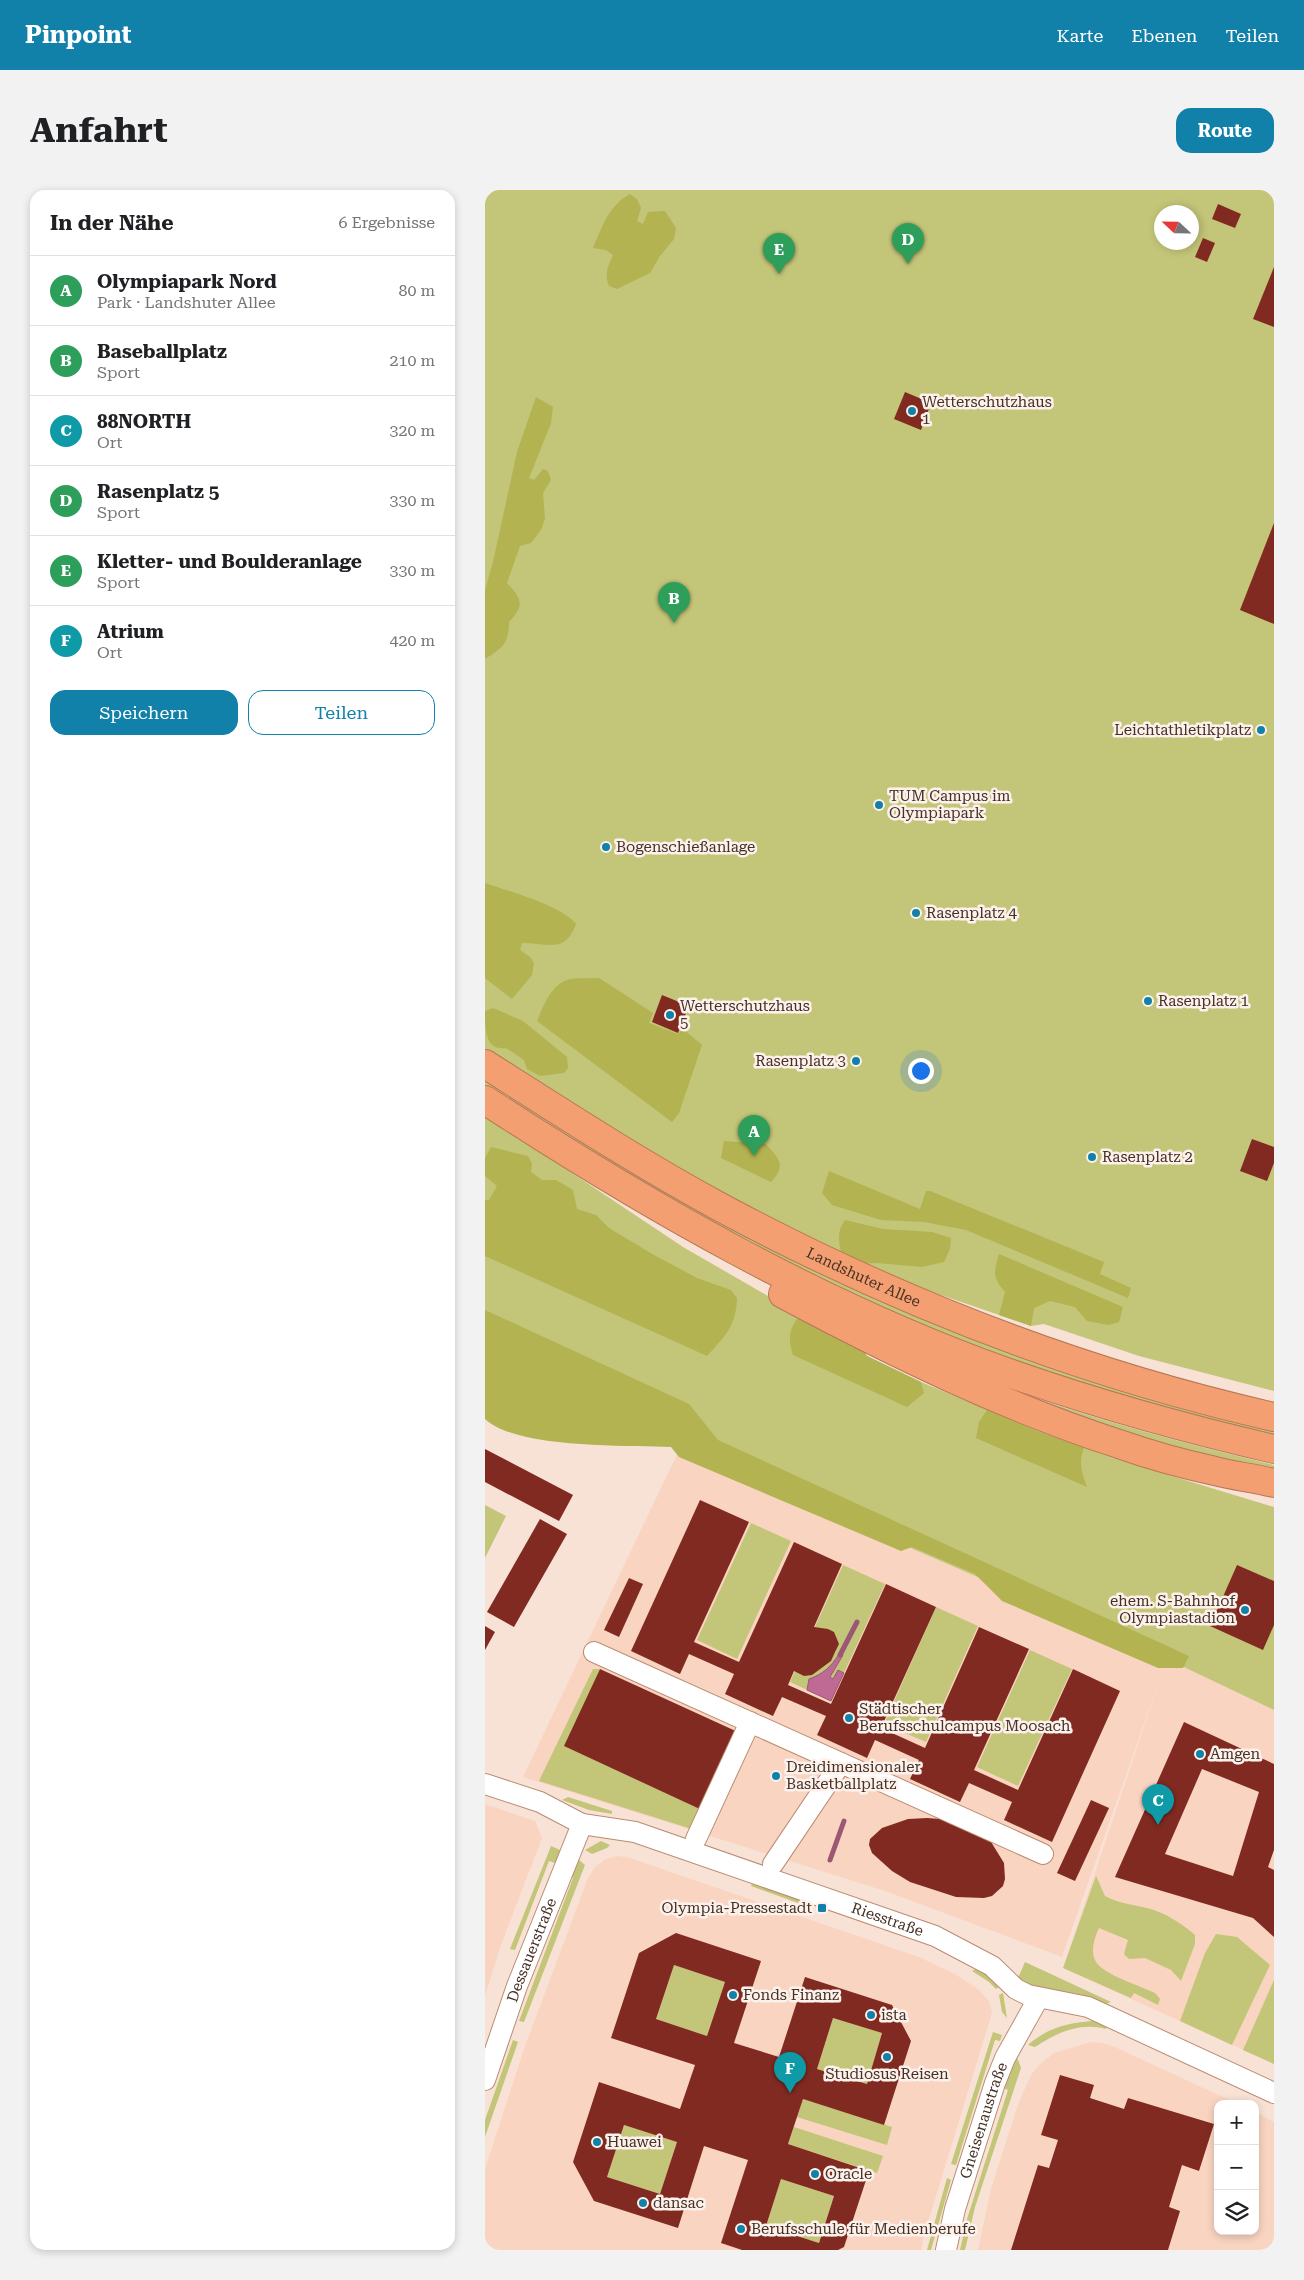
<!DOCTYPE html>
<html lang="de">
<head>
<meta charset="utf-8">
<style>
	:root { --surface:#fff; --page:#f2f2f2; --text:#202124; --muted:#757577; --line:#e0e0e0; --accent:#1181a9 }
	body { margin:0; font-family:"Roboto Serif",serif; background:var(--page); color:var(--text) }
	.controls { position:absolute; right:15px; bottom:15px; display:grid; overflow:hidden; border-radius:10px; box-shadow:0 2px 8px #0003 }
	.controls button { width:45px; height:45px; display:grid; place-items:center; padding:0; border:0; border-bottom:1px solid var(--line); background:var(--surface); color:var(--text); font:25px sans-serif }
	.compass { position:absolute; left:669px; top:15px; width:45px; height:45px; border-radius:50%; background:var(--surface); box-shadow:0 2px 8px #0003; rotate:292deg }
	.you { position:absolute; left:435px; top:880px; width:18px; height:18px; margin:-12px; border:4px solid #fff; border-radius:50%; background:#1a73e8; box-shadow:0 0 0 8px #1a73e833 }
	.badge { display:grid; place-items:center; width:32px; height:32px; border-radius:50%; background:var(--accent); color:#fff; font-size:16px; font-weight:700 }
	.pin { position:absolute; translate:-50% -41px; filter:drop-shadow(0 1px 2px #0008) }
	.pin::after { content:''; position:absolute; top:26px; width:18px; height:15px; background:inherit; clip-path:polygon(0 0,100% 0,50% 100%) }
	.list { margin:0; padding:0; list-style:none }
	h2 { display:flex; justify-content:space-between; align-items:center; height:65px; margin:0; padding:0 20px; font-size:21px }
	h2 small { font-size:16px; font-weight:400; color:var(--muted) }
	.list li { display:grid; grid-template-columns:32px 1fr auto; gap:15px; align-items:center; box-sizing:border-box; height:70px; padding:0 20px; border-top:1px solid var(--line) }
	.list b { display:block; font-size:19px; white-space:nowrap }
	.list p { margin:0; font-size:16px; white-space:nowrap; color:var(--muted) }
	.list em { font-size:16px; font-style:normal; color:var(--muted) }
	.actions { display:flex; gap:10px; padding:15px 20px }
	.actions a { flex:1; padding:11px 0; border:1px solid var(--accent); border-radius:15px; text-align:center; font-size:18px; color:var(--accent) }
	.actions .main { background:var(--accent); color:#fff }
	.icon { flex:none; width:28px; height:28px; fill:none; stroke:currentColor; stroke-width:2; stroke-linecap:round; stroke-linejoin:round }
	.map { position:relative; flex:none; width:789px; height:2060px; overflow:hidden; border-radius:15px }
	header { display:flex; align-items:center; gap:30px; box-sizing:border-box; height:70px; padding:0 25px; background:var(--accent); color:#fff }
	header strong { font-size:24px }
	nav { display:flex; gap:28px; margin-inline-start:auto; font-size:18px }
	.intro { display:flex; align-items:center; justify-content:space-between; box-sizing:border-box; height:120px; padding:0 30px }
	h1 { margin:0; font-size:35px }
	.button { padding:12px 22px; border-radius:15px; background:var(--accent); color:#fff; font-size:18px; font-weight:700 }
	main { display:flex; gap:30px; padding:0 30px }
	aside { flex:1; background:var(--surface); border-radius:15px; box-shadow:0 2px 8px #0003 }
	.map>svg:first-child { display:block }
	.built { fill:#f9d4c1 }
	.green { fill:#c3c578; fill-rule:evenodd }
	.forest { fill:#b3b351 }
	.water { fill:#bf6995; stroke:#9b5874 }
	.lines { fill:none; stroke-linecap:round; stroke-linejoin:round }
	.stream { stroke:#9b5874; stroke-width:5 }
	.building { fill:#812a21; fill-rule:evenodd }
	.street-casing { stroke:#bc8b70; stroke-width:22 }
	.highway-casing { stroke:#b67857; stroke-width:30 }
	.street { stroke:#fff; stroke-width:20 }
	.highway { stroke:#f39f72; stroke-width:28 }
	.poi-dot { fill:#1181a9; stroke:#fdf1ec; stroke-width:2 }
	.labels { text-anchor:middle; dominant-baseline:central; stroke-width:5; stroke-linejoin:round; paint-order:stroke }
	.poi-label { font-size:15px; fill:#463126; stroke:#fdf1ec; text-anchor:start }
	.street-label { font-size:15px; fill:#463126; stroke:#fdf1ec }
</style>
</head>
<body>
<header>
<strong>Pinpoint</strong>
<nav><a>Karte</a><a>Ebenen</a><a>Teilen</a></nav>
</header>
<div class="intro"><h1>Anfahrt</h1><a class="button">Route</a></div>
<main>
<aside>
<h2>In der Nähe<small>6 Ergebnisse</small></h2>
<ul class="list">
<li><span class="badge" style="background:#2e9e5b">A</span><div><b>Olympiapark Nord</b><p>Park · Landshuter Allee</p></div><em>80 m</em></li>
<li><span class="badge" style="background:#2e9e5b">B</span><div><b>Baseballplatz</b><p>Sport</p></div><em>210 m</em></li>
<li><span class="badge" style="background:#0f9aa8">C</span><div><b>88NORTH</b><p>Ort</p></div><em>320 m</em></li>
<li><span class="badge" style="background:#2e9e5b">D</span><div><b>Rasenplatz 5</b><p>Sport</p></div><em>330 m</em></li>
<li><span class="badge" style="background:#2e9e5b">E</span><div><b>Kletter- und Boulderanlage</b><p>Sport</p></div><em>330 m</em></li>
<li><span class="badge" style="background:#0f9aa8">F</span><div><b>Atrium</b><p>Ort</p></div><em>420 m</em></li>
</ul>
<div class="actions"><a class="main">Speichern</a><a>Teilen</a></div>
</aside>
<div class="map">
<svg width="789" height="2060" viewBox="0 0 789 2060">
	<rect width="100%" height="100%" fill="#f8e2d6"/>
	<g class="built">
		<polygon points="195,1258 682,1469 789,1520 789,1874 578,1778 677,1483 577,1767 400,1701 38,1587"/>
		<polygon points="0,1614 50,1631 57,1648 16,1755 0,1806"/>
		<polygon points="132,1666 142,1667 434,1767 470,1784 493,1799 504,1811 507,1823 440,2042 436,2060 0,2060 0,1979 40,1856 103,1688 110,1677 119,1670"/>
		<polygon points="606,1852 617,1853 630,1857 753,1914 733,1914 733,2041 770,2041 770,1922 789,1932 789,2060 493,2060 506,1999 518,1961 534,1912 546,1885 554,1875 569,1863"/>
	</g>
	<g class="green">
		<path d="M0 0H789V1201L654 1166 559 1134 546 1136 421 1093 373 1074 218 994 0 859ZM676 22H706V52H676Z"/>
		<polygon points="0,885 225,1021 789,1239 789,1249 604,1200 389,1117 220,1031 0,899"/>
		<polygon points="0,925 198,1057 283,1106 375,1155 382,1166 436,1192 553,1241 631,1269 789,1317 789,1520 682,1469 195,1258 0,1164"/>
		<path d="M515 1196C605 1228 696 1253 789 1275V1287L603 1233Z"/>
		<polygon points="0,1315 21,1326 0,1368"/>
		<polygon points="266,1333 306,1351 252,1469 212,1450"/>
		<polygon points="358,1375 400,1394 346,1511 305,1492"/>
		<polygon points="451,1417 493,1436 441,1552 399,1534"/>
		<polygon points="545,1460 587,1479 533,1596 492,1577"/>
		<polygon points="108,1479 115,1479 80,1556 219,1621 210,1640 54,1591"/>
		<polygon points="83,1607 127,1621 127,1624 104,1620 77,1610"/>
		<polygon points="116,1651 125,1655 122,1658 107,1664 100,1660"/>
		<polygon points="66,1656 75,1660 70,1673 64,1671 30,1760 25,1759"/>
		<polygon points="93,1669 100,1675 39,1832 34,1831 88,1688 86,1682"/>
		<path d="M611 1686 620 1706C636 1714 645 1714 662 1718 681 1723 696 1733 710 1745V1754L696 1791 686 1780 660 1768 644 1769 639 1764 643 1750 614 1738C609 1748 605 1763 611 1772 619 1785 656 1796 670 1803L675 1809 673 1815 649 1803 646 1808 578 1778Z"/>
		<polygon points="268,1692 315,1708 313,1713 266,1696"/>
		<polygon points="731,1744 752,1747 785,1775 747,1855 695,1831 720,1763"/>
		<polygon points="540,1772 626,1812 621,1814 598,1805 547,1796 533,1788"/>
		<polygon points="189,1775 240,1792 222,1846 171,1829"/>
		<polygon points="493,1778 504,1785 515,1796 511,1799 504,1792 487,1781"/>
		<polygon points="789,1790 789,1874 758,1860"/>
		<polygon points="518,1803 522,1828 517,1822 514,1805"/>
		<polygon points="348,1828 397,1843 382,1894 332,1879"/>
		<path d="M607 1831 622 1835 621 1839C595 1832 571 1843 550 1857L543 1855C562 1838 582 1833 607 1831Z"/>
		<polygon points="508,1842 517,1845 515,1851 510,1850 471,1975 466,1974"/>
		<polygon points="28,1850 33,1852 0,1947 0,1930"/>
		<polygon points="532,1867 536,1878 490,2017 480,2060 475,2060 482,2029 523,1900 518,1898"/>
		<polygon points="318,1909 407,1937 402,1955 312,1927"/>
		<polygon points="139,1935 192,1952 175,2004 122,1987"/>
		<polygon points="309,1937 398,1966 392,1983 303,1954"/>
		<polygon points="462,1988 466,1990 446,2060 442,2060"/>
		<polygon points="296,1989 349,2006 334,2053 281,2036"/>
	</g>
	<g class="forest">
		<path d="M145 4 152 9 156 18 152 31 158 34 163 22 180 21 191 38 189 49 175 66 165 83 132 99 124 96C119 84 123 76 128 65L121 60 108 58C117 37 124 15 145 4Z"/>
		<path d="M51 207 68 217 66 233 44 288 49 290 58 279 63 281 66 290 58 303 60 329 56 340 46 353 35 356 22 393C37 409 40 415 24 432 24 454 17 458 0 469V400L8 372 32 262Z"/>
		<path d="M0 693C23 701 78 716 91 734 80 764 63 753 37 753L35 760 45 767 49 773 47 785 27 809 0 788Z"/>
		<path d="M114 788 168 823 164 833 193 844 198 839 217 855 194 923 187 932 52 831C58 817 66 795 82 790 91 787 104 789 114 788Z"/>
		<path d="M8 818 38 831 82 867 83 878 79 883 55 886 42 879 39 870 21 858C0 861 0 839 0 821Z"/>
		<path d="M239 951 281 954C294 969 302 975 286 992L236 968Z"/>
		<path d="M6 957 43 966 47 974 46 982 57 990H71L88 1000 92 1019 111 1025 124 1038 169 1065 212 1088 246 1100 252 1108C251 1136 241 1145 222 1166L0 1066V1010H4L12 996 0 986V968Z"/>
		<polygon points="344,981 435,1019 441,1001 445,1001 619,1072 615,1084 646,1098 643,1108 481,1040 439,1032 396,1030 347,1015 337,1003"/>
		<path d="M360 1030 398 1039 447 1042 466 1048 465 1059 459 1072 437 1077 392 1073 373 1074 357 1066C354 1052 351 1043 360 1030Z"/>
		<path d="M514 1064 638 1117 634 1132 624 1135 602 1131 590 1117 565 1111 549 1118 546 1136 514 1125 520 1102C507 1087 509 1082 514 1064Z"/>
		<path d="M0 1120 204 1214 233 1250 704 1466 698 1478H673L517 1411 490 1384 427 1357 416 1361 194 1267 186 1257C141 1255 32 1259 0 1229Z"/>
		<path d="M316 1123 375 1155 382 1166 436 1192 439 1203 422 1217 308 1165C302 1146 305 1138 316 1123Z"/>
		<path d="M502 1220 552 1241 599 1258C593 1272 597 1283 602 1297L491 1248 494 1232Z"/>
	</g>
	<path class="water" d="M354 1464 358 1465 345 1487 348 1489 353 1480 359 1483 346 1511 322 1500 324 1489C338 1484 346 1477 354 1464Z"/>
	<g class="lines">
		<g class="stream">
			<polyline points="355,1465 372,1432"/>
			<polyline points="345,1670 359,1631"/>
		</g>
	</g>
	<g class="building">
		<polygon points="733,14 756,24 750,38 727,29"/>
		<polygon points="718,48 730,53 722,72 710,67"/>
		<polygon points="789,77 789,137 768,129"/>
		<polygon points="420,202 446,213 436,240 409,229"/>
		<polygon points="789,333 789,434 755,420"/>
		<polygon points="177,805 204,816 193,843 167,832"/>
		<polygon points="767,949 789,957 789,973 782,991 755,981"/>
		<polygon points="0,1259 88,1305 74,1331 0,1292"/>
		<polygon points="215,1310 264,1332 209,1452 254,1472 309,1352 357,1374 329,1437 343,1439 349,1442 354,1454 350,1462 346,1471 327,1485 319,1486 309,1481 303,1495 346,1514 401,1394 451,1417 396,1538 440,1558 494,1437 544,1459 489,1580 533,1600 588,1479 635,1501 567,1652 519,1630 527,1612 484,1593 475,1612 425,1589 434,1570 390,1550 382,1568 332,1545 341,1526 297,1507 288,1526 240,1504 249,1484 204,1464 195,1484 146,1461"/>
		<polygon points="55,1329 82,1344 29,1437 2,1422"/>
		<polygon points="752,1375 789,1391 789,1435 778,1460 725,1436"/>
		<polygon points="144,1388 158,1394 134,1447 119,1440"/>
		<polygon points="0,1436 10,1442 0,1460"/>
		<polygon points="115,1479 255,1543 219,1621 79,1556"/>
		<path d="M699 1532 789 1574V1660L783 1677 789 1680V1747L768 1728 630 1687ZM717 1579 774 1602 748 1686 680 1664Z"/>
		<polygon points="606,1610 624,1618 590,1691 572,1683"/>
		<polygon points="442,1628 469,1630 503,1647 519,1673 520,1689 518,1696 507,1706 499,1708 471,1707 425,1692 407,1681 387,1663 384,1655 385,1649 397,1638 423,1629"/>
		<path d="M191 1743 276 1771 249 1853 294 1867 320 1787 407 1815 426 1851 399 1935 318 1909 303 1954 384 1981 359 2057 353 2060H257L236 2053 263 1970 219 1956 193 2038 109 2011 88 1972 114 1892 195 1919 210 1875 126 1848 154 1763ZM189 1775 240 1792 222 1846 171 1829ZM348 1828 397 1843 382 1894 332 1879ZM139 1935 192 1952 175 2004 122 1987ZM296 1989 349 2006 334 2053 281 2036Z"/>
		<polygon points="575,1885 609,1895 605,1908 639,1919 643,1908 729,1934 714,1981 697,1975 684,2017 695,2021 683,2060 526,2060 553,1975 564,1978 573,1950 556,1945"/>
	</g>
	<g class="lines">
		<defs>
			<g id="street">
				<polyline points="109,1462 558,1664"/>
				<path id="s1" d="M0 1594 55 1612 97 1634 150 1642 450 1746 507 1776 531 1799 543 1805 603 1817 789 1903"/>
				<polyline points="211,1649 265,1532"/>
				<polyline points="288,1674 356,1573"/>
				<path id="s2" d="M0 1890 32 1796 97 1634"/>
				<path id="s3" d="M461 2060 470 2019 510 1893 520 1868 553 1809"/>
			</g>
			<g id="highway">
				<path id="s4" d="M0 874C77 923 154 973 235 1017 410 1111 595 1183 789 1227"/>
				<path d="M0 910C162 1016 338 1117 521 1182 609 1213 698 1238 789 1259"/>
				<path d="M298 1104C407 1162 517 1216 634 1254 665 1265 698 1274 730 1281 749 1286 769 1288 789 1293"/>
			</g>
		</defs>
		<use href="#street" class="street-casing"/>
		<use href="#highway" class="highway-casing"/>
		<use href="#street" class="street"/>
		<use href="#highway" class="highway"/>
	</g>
	<g class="poi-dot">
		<circle cx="427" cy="221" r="5"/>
		<circle cx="776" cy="540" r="5"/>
		<circle cx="394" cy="615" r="5"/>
		<circle cx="121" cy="657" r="5"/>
		<circle cx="431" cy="723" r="5"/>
		<circle cx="663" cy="811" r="5"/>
		<circle cx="185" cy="825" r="5"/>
		<circle cx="371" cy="871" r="5"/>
		<circle cx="607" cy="967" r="5"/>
		<circle cx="760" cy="1420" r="5"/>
		<circle cx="364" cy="1528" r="5"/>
		<circle cx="715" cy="1564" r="5"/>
		<circle cx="291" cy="1586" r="5"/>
		<rect x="332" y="1713" width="10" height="10" rx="2.5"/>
		<circle cx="248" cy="1805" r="5"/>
		<circle cx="386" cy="1825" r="5"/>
		<circle cx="402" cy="1867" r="5"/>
		<circle cx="112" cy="1952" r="5"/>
		<circle cx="330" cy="1984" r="5"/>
		<circle cx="158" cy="2013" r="5"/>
		<circle cx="256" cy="2039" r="5"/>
	</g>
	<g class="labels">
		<g class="poi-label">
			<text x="437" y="212">Wetterschutzhaus<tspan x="437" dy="17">1</tspan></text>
			<text x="766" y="540" text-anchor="end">Leichtathletikplatz</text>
			<text x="404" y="606">TUM Campus im<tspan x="404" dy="17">Olympiapark</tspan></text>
			<text x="131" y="657">Bogenschießanlage</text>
			<text x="441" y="723">Rasenplatz 4</text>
			<text x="673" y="811">Rasenplatz 1</text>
			<text x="195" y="816">Wetterschutzhaus<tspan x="195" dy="17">5</tspan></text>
			<text x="361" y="871" text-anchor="end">Rasenplatz 3</text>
			<text x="617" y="967">Rasenplatz 2</text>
			<text x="750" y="1411" text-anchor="end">ehem. S-Bahnhof<tspan x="750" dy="17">Olympiastadion</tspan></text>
			<text x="374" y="1519">Städtischer<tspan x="374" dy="17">Berufsschulcampus Moosach</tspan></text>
			<text x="725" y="1564">Amgen</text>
			<text x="301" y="1577">Dreidimensionaler<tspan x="301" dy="17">Basketballplatz</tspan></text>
			<text x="327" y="1718" text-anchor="end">Olympia-Pressestadt</text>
			<text x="258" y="1805">Fonds Finanz</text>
			<text x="396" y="1825">ista</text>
			<text x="402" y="1884" text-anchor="middle">Studiosus Reisen</text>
			<text x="122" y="1952">Huawei</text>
			<text x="340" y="1984">Oracle</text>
			<text x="168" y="2013">dansac</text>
			<text x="266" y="2039">Berufsschule für Medienberufe</text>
		</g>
		<g class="street-label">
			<text stroke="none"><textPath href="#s4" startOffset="435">Landshuter Allee</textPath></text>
			<text stroke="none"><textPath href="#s1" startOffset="426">Riesstraße</textPath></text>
			<text stroke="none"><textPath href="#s2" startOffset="138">Dessauerstraße</textPath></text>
			<text stroke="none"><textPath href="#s3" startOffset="135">Gneisenaustraße</textPath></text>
		</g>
	</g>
</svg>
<div class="controls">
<button>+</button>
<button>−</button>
<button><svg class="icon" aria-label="layers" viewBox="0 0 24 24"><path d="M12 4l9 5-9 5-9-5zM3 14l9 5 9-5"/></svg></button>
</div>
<svg class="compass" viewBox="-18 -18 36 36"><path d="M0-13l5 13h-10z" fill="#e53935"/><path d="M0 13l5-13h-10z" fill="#757577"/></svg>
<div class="you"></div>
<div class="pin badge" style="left:269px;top:966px;background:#2e9e5b">A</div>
<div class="pin badge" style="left:189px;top:433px;background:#2e9e5b">B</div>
<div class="pin badge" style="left:673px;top:1635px;background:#0f9aa8">C</div>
<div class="pin badge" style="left:423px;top:74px;background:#2e9e5b">D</div>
<div class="pin badge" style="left:294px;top:84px;background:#2e9e5b">E</div>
<div class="pin badge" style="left:305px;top:1903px;background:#0f9aa8">F</div>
</div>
</main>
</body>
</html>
